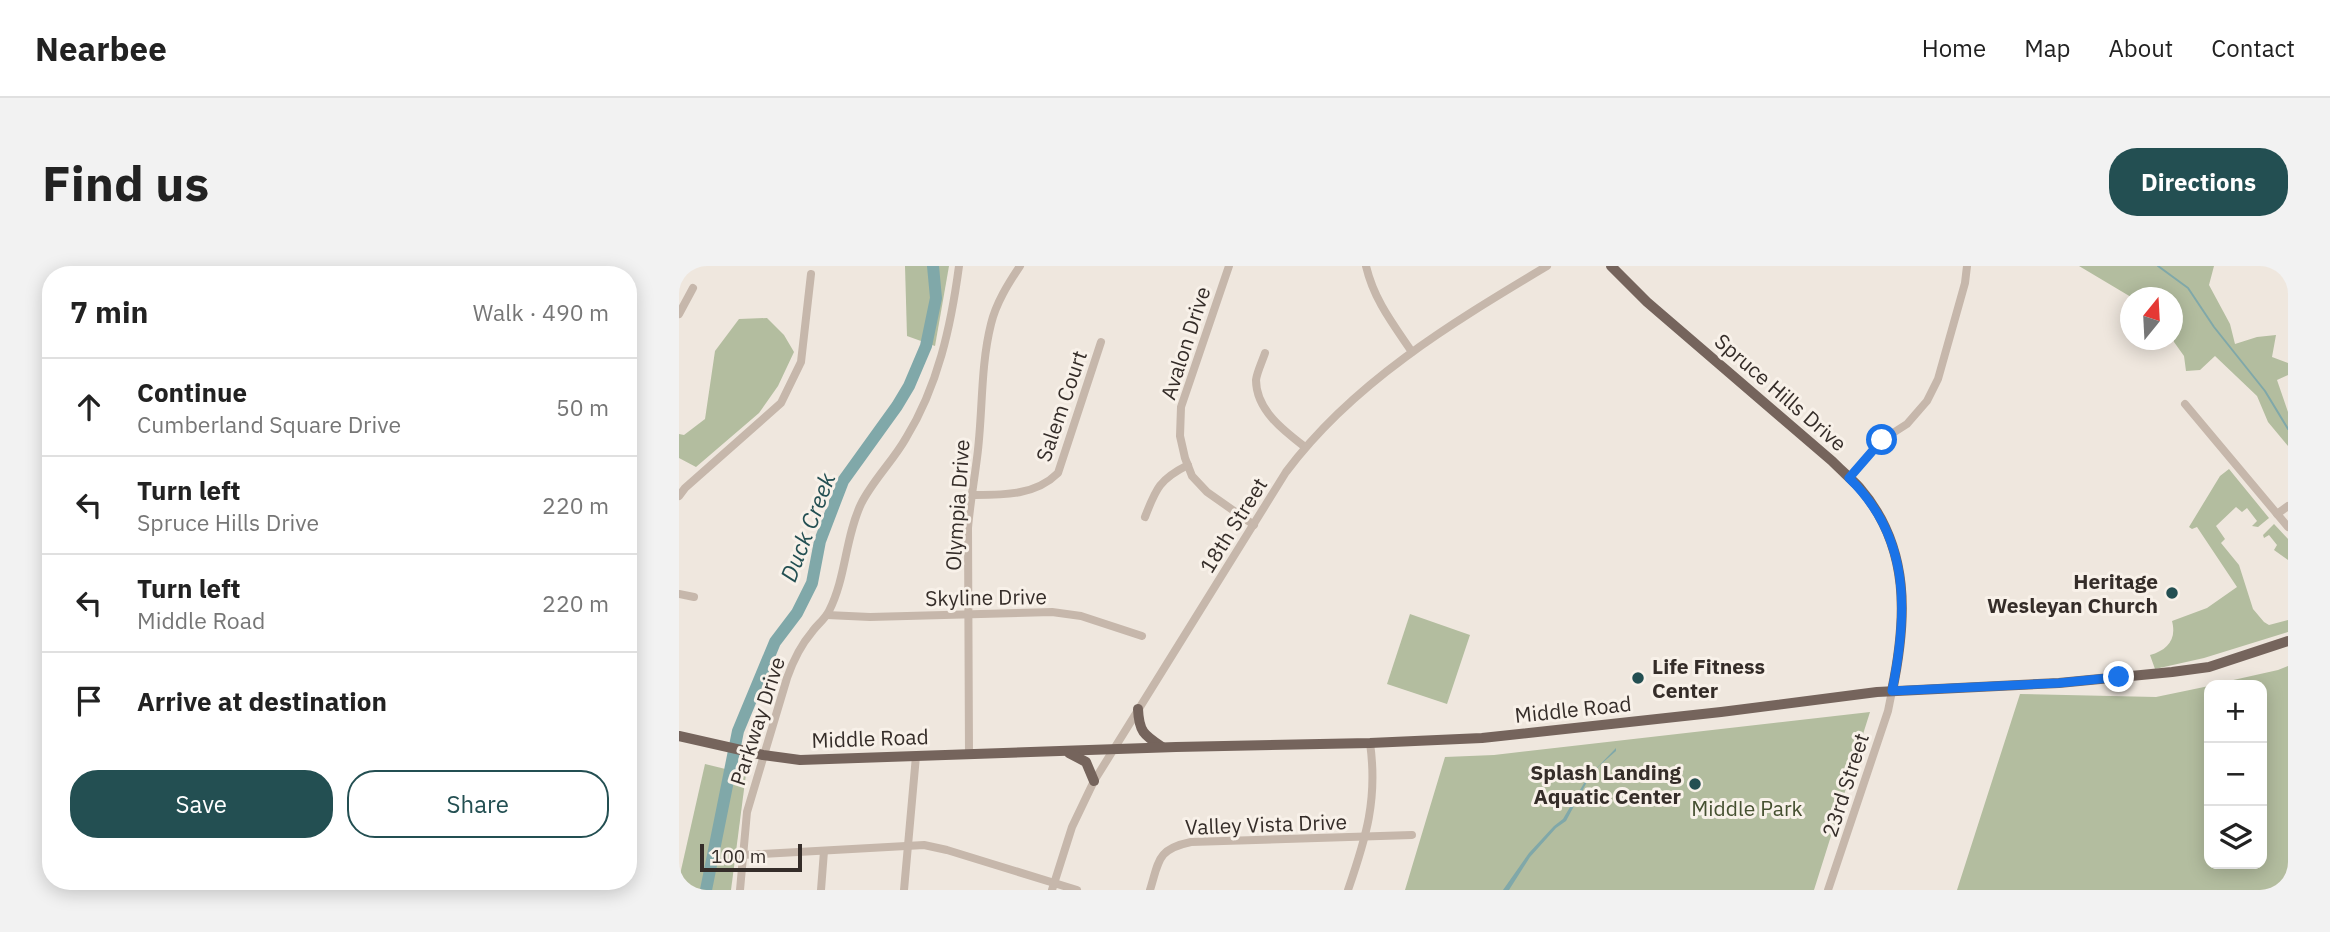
<!DOCTYPE html>
<html lang="en">
<head>
<meta charset="utf-8">
<style>
	:root { --surface:#fff; --page:#f2f2f2; --text:#222; --muted:#767676; --line:#e0e0e0; --accent:#234f52 }
	body { margin:0; font-family:"IBM Plex Sans",sans-serif; background:var(--page); color:var(--text) }
	.controls { position:absolute; right:21px; bottom:21px; display:grid; overflow:hidden; border-radius:14px; box-shadow:0 4px 18px #0003 }
	.controls button { width:63px; height:63px; display:grid; place-items:center; padding:0; border:0; border-bottom:2px solid var(--line); background:var(--surface); color:var(--text); font:35px sans-serif }
	.compass { position:absolute; left:1441px; top:21px; width:63px; height:63px; border-radius:50%; background:var(--surface); box-shadow:0 4px 18px #0003; rotate:18deg }
	.scale { position:absolute; left:21px; bottom:18px; width:102px; box-sizing:border-box; padding-left:7px; border:4px solid #352d29; border-top:0; font-size:19px; line-height:24px; white-space:nowrap; color:#352d29; -webkit-text-stroke:5px #f8f1e9; paint-order:stroke }
	.stop { position:absolute; width:21px; height:21px; margin:-16px; border:5px solid #1a73e8; border-radius:50%; background:#fff }
	.stop.end { background:#1a73e8; border-color:#fff; box-shadow:0 2px 7px #0008 }
	.list { margin:0; padding:0; list-style:none }
	h2 { display:flex; justify-content:space-between; align-items:center; height:91px; margin:0; padding:0 28px; font-size:30px }
	h2 small { font-size:23px; font-weight:400; color:var(--muted) }
	.list li { display:grid; grid-template-columns:46px 1fr auto; gap:21px; align-items:center; box-sizing:border-box; height:98px; padding:0 28px; border-top:2px solid var(--line) }
	.list b { display:block; font-size:26px; white-space:nowrap }
	.list p { margin:0; font-size:23px; white-space:nowrap; color:var(--muted) }
	.list em { font-size:23px; font-style:normal; color:var(--muted) }
	.actions { display:flex; gap:14px; padding:21px 28px }
	.actions a { flex:1; padding:16px 0; border:2px solid var(--accent); border-radius:28px; text-align:center; font-size:24px; color:var(--accent) }
	.actions .main { background:var(--accent); color:#fff }
	.icon { flex:none; width:38px; height:38px; fill:none; stroke:currentColor; stroke-width:2; stroke-linecap:round; stroke-linejoin:round }
	.map { position:relative; flex:none; width:1609px; height:624px; overflow:hidden; border-radius:28px }
	header { display:flex; align-items:center; gap:42px; box-sizing:border-box; height:98px; padding:0 35px; background:var(--surface); border-bottom:2px solid var(--line) }
	header strong { font-size:33px }
	nav { display:flex; gap:38px; margin-inline-start:auto; font-size:24px }
	.intro { display:flex; align-items:center; justify-content:space-between; box-sizing:border-box; height:168px; padding:0 42px }
	h1 { margin:0; font-size:49px }
	.button { padding:18px 32px; border-radius:28px; background:var(--accent); color:#fff; font-size:24px; font-weight:700 }
	main { display:flex; gap:42px; padding:0 42px }
	aside { flex:1; background:var(--surface); border-radius:28px; box-shadow:0 4px 18px #0003 }
	.map>svg:first-child { display:block }
	.green { fill:#b3bd9f }
	.water { fill:#80a8a9 }
	.lines { fill:none; stroke-linecap:round; stroke-linejoin:round }
	.stream { stroke:#80a8a9; stroke-width:2 }
	.river { stroke:#80a8a9; stroke-width:12 }
	.minor { stroke:#c6b7ab; stroke-width:8 }
	.major { stroke:#75645c; stroke-width:10 }
	.route { stroke:#1a73e8; stroke-width:9 }
	.poi-dot { fill:#234f52; stroke:#f8f1e9; stroke-width:2.5 }
	.labels { text-anchor:middle; dominant-baseline:central; stroke-width:6; stroke-linejoin:round; paint-order:stroke }
	.street-label { font-size:21px; fill:#352d29; stroke:#f8f1e9 }
	.poi-label { font-size:21px; font-weight:bold; fill:#352d29; stroke:#f8f1e9; text-anchor:end }
	.park-label { font-size:21px; fill:#455030; stroke:#f8f1e9 }
	.water-label { font-size:23px; font-style:italic; fill:#234f52; stroke:#f8f1e9 }
</style>
</head>
<body>
<header>
<strong>Nearbee</strong>
<nav><a>Home</a><a>Map</a><a>About</a><a>Contact</a></nav>
</header>
<div class="intro"><h1>Find us</h1><a class="button">Directions</a></div>
<main>
<aside>
<h2>7 min<small>Walk · 490 m</small></h2>
<ul class="list">
<li><svg class="icon" aria-label="ahead" viewBox="0 0 24 24"><path d="M12 20V5M6 11l6-6 6 6"/></svg><div><b>Continue</b><p>Cumberland Square Drive</p></div><em>50 m</em></li>
<li><svg class="icon" aria-label="left" viewBox="0 0 24 24"><path d="M17 20v-9H6M10 6l-5 5 5 5"/></svg><div><b>Turn left</b><p>Spruce Hills Drive</p></div><em>220 m</em></li>
<li><svg class="icon" aria-label="left" viewBox="0 0 24 24"><path d="M17 20v-9H6M10 6l-5 5 5 5"/></svg><div><b>Turn left</b><p>Middle Road</p></div><em>220 m</em></li>
<li><svg class="icon" aria-label="arrive" viewBox="0 0 24 24"><path d="M6 21V4h12l-3 4 3 4H6"/></svg><div><b>Arrive at destination</b></div></li>
</ul>
<div class="actions"><a class="main">Save</a><a>Share</a></div>
</aside>
<div class="map">
<svg width="1609" height="624" viewBox="0 0 1609 624">
	<rect width="100%" height="100%" fill="#efe7de"/>
	<g class="green">
		<polygon points="226,0 270,0 256,80 228,70"/>
		<polygon points="1400,0 1535,0 1530,19 1551,58 1556,78 1578,71 1597,69 1593,91 1609,97 1609,109 1598,114 1609,146 1609,180 1589,156 1578,130 1536,90 1521,104 1507,105 1505,90 1495,76 1494,66 1493,32 1452,31"/>
		<polygon points="88,52 105,69 115,86 99,120 80,147 17,201 0,192 0,168 5,169 26,153 36,85 60,53"/>
		<path d="M1550 203 1590 252 1579 261 1573 260 1578 255 1568 242 1563 246 1557 241 1537 260 1546 273 1542 277 1560 299 1574 343 1585 356 1590 359 1609 354V366L1525 392 1476 403 1471 389C1488 384 1498 374 1493 355L1528 342 1558 321 1518 261 1513 263 1510 261 1541 210Z"/>
		<polygon points="1595,258 1609,273 1609,294 1595,284 1598,279 1590,269 1585,272 1584,269"/>
		<polygon points="731,348 791,369 768,438 708,418"/>
		<polygon points="1609,400 1609,624 1278,624 1341,428 1477,431 1530,420 1530,598 1583,598 1583,419 1532,419 1599,404"/>
		<polygon points="1191,446 1135,624 726,624 766,491 815,489"/>
		<polygon points="26,498 67,508 52,624 0,624 0,613"/>
	</g>
	<polygon class="water" points="937,482 937,485 920,500 909,514 887,555 877,562 851,591 830,624 824,624 850,587 875,560 884,553 908,512"/>
	<g class="lines">
		<polyline class="stream" points="1479,0 1509,22 1535,61 1586,125 1609,163"/>
		<polyline class="river" points="27,624 59,465 96,376 118,347 133,317 141,275 164,215 218,140 230,120 247,80 257,32 254,0"/>
		<g class="minor">
			<polyline points="550,0 502,141 501,170 506,192 513,210 528,226 575,259"/>
			<path d="M687 0C695 34 714 58 733 86"/>
			<polyline points="0,48 14,22"/>
			<path d="M586 87C583 96 578 106 577 114 577 144 605 165 626 181"/>
			<polyline points="1506,138 1609,261"/>
			<polyline points="1170,212 1203,174 1228,158 1248,135 1259,113 1286,17 1288,0"/>
			<path d="M292 229C323 229 356 230 379 207L422 76"/>
			<polyline points="0,230 6,222 102,137 122,96 132,8"/>
			<polyline points="1598,248 1609,240"/>
			<path d="M466 251C477 222 481 213 509 199"/>
			<polyline points="0,328 15,331"/>
			<polyline points="148,349 191,351 373,346 402,350 463,370"/>
			<path d="M290 489 289 262C291 238 295 216 298 192 304 148 301 102 312 58 317 37 329 18 341 0"/>
			<polyline points="63,589 245,579 268,584 398,624"/>
			<path d="M61 624 68 546 108 412C114 395 121 380 133 366 138 359 146 353 150 345 167 312 166 272 182 238 194 214 214 195 227 172 259 120 272 60 280 0"/>
			<polyline points="142,624 145,585"/>
			<polyline points="225,624 237,490"/>
			<path d="M373 624 393 561 415 515 607 206C674 116 773 57 868 0"/>
			<path d="M471 624C480 595 478 583 512 576L733 569"/>
			<path d="M669 624C687 572 699 533 691 477"/>
			<polyline points="1149,624 1209,445 1213,425"/>
		</g>
		<g class="major">
			<path d="M932 0 968 36 1153 195C1162 204 1171 212 1180 221 1232 281 1228 353 1213 425"/>
			<path d="M459 443C460 466 465 469 483 481"/>
			<polyline points="0,470 84,489 121,494 497,481 691,477 803,472 1042,446 1198,426 1380,417 1493,406 1530,401 1609,375"/>
			<polyline points="390,487 407,496 415,515"/>
		</g>
	</g>
	<g class="lines">
		<path class="route" d="M1203 174 1170 212C1232 272 1229 347 1213 425L1380 417 1440 411"/>
	</g>
	<g class="poi-dot">
		<circle cx="1493" cy="327" r="7"/>
		<circle cx="959" cy="412" r="7"/>
		<circle cx="1016" cy="518" r="7"/>
	</g>
	<g class="labels">
		<g class="street-label">
			<text transform="translate(506 77) rotate(-72)">Avalon Drive</text>
			<text transform="translate(1102 126) rotate(41)">Spruce Hills Drive</text>
			<text transform="translate(382 140) rotate(-71)">Salem Court</text>
			<text transform="translate(278 239) rotate(-86)">Olympia Drive</text>
			<text transform="translate(554 259) rotate(-58)">18th Street</text>
			<text transform="translate(307 331) rotate(-1)">Skyline Drive</text>
			<text transform="translate(894 443) rotate(-6)">Middle Road</text>
			<text transform="translate(78 455) rotate(-72)">Parkway Drive</text>
			<text transform="translate(191 472) rotate(-2)">Middle Road</text>
			<text transform="translate(1166 519) rotate(-72)">23rd Street</text>
			<text transform="translate(587 558) rotate(-2)">Valley Vista Drive</text>
		</g>
		<g class="poi-label">
			<text x="1479" y="315">Heritage<tspan x="1479" dy="24">Wesleyan Church</tspan></text>
			<text x="973" y="400" text-anchor="start">Life Fitness<tspan x="973" dy="24">Center</tspan></text>
			<text x="1002" y="506">Splash Landing<tspan x="1002" dy="24">Aquatic Center</tspan></text>
		</g>
		<g class="park-label">
			<text x="1068" y="542">Middle Park</text>
		</g>
		<g class="water-label">
			<text transform="translate(128 261) rotate(-69)">Duck Creek</text>
		</g>
	</g>
</svg>
<div class="controls">
<button>+</button>
<button>−</button>
<button><svg class="icon" aria-label="layers" viewBox="0 0 24 24"><path d="M12 4l9 5-9 5-9-5zM3 14l9 5 9-5"/></svg></button>
</div>
<svg class="compass" viewBox="-18 -18 36 36"><path d="M0-13l5 13h-10z" fill="#e53935"/><path d="M0 13l5-13h-10z" fill="#767676"/></svg>
<div class="scale">100 m</div>
<div class="stop" style="left:1203px;top:174px"></div>
<div class="stop end" style="left:1440px;top:411px"></div>
</div>
</main>
</body>
</html>
